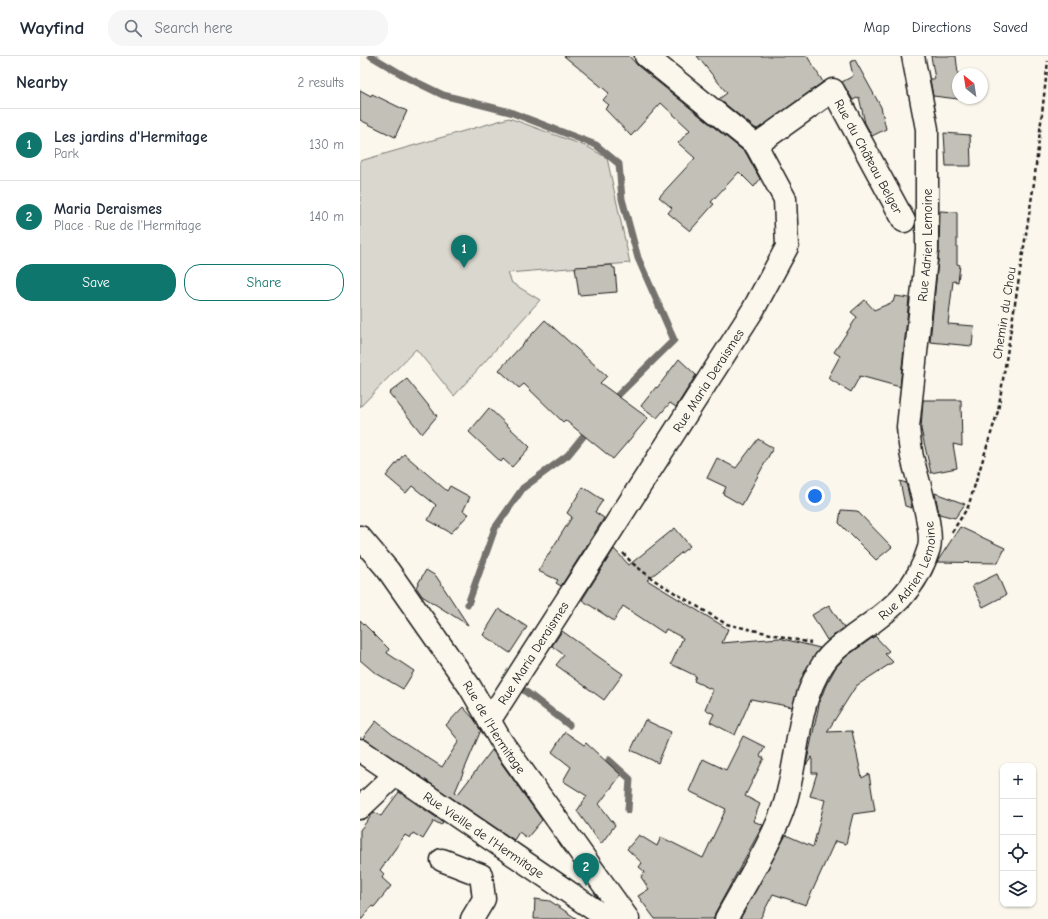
<!DOCTYPE html>
<html lang="en">
<head>
<meta charset="utf-8">
<style>
	:root { --surface:#fff; --page:#f6f6f7; --text:#1f2937; --muted:#747a83; --line:#e0e1e3; --accent:#0f766e }
	body { margin:0; font-family:"Comic Neue",sans-serif; background:var(--page); color:var(--text) }
	.controls { position:absolute; right:12px; bottom:12px; display:grid; overflow:hidden; border-radius:8px; box-shadow:0 1px 3px #0004 }
	.controls button { width:36px; height:36px; display:grid; place-items:center; padding:0; border:0; border-bottom:1px solid var(--line); background:var(--surface); color:var(--text); font:20px sans-serif }
	.compass { position:absolute; left:592px; top:12px; width:36px; height:36px; border-radius:50%; background:var(--surface); box-shadow:0 1px 3px #0004; rotate:330deg }
	.you { position:absolute; left:455px; top:440px; width:14px; height:14px; margin:-10px; border:3px solid #fff; border-radius:50%; background:#1a73e8; box-shadow:0 0 0 6px #1a73e833 }
	.badge { display:grid; place-items:center; width:26px; height:26px; border-radius:50%; background:var(--accent); color:#fff; font-size:13px; font-weight:700 }
	.pin { position:absolute; translate:-50% -33px; filter:drop-shadow(0 1px 2px #0008) }
	.pin::after { content:''; position:absolute; top:21px; width:14px; height:12px; background:inherit; clip-path:polygon(0 0,100% 0,50% 100%) }
	.list { margin:0; padding:0; list-style:none }
	h2 { display:flex; justify-content:space-between; align-items:center; height:52px; margin:0; padding:0 16px; font-size:17px }
	h2 small { font-size:13px; font-weight:400; color:var(--muted) }
	.list li { display:grid; grid-template-columns:26px 1fr auto; gap:12px; align-items:center; box-sizing:border-box; height:72px; padding:0 16px; border-top:1px solid var(--line) }
	.list b { display:block; font-size:15px; white-space:nowrap }
	.list p { margin:0; font-size:13px; white-space:nowrap; color:var(--muted) }
	.list em { font-size:13px; font-style:normal; color:var(--muted) }
	.actions { display:flex; gap:8px; padding:12px 16px }
	.actions a { flex:1; padding:9px 0; border:1px solid var(--accent); border-radius:16px; text-align:center; font-size:14px; color:var(--accent) }
	.actions .main { background:var(--accent); color:#fff }
	.icon { flex:none; width:22px; height:22px; fill:none; stroke:currentColor; stroke-width:2; stroke-linecap:round; stroke-linejoin:round }
	.map { position:relative; flex:none; width:688px; height:863px; overflow:hidden }
	header { display:flex; align-items:center; gap:24px; box-sizing:border-box; height:56px; padding:0 20px; background:var(--surface); border-bottom:1px solid var(--line) }
	header strong { font-size:19px }
	nav { display:flex; gap:22px; margin-inline-start:auto; font-size:14px }
	.search { width:280px; height:36px; background:var(--page); display:flex; align-items:center; gap:10px; box-sizing:border-box; padding:0 14px; border-radius:16px; color:var(--muted); font-size:15px }
	main { display:flex }
	aside { flex:1; background:var(--surface) }
	.map>svg:first-child { display:block }
	.green { fill:#dad7ce; stroke:#7b7a75 }
	.lines { fill:none; stroke-linecap:round; stroke-linejoin:round }
	.stream { stroke:#74726e; stroke-width:7 }
	.building { fill:#c3c0b8; stroke:#1c1c1c }
	.minor-casing { stroke:#1c1c1c; stroke-width:25 }
	.major-casing { stroke:#1c1c1c; stroke-width:25 }
	.path { stroke:#1c1c1c; stroke-width:2.5; stroke-dasharray:4 3; stroke-linecap:butt }
	.minor { stroke:#fbf7ec; stroke-width:22 }
	.major { stroke:#fbf7ec; stroke-width:22 }
	.labels { text-anchor:middle; dominant-baseline:central; stroke-width:3.5; stroke-linejoin:round; paint-order:stroke }
	.street-label { font-size:13px; fill:#1c1c1c; stroke:#fbf7ec }
</style>
</head>
<body>
<header>
<strong>Wayfind</strong>
<div class="search"><svg class="icon" aria-label="search" viewBox="0 0 24 24"><circle cx="10" cy="10" r="6"/><path d="M15 15l6 6"/></svg>Search here</div>
<nav><a>Map</a><a>Directions</a><a>Saved</a></nav>
</header>
<main>
<aside>
<h2>Nearby<small>2 results</small></h2>
<ul class="list">
<li><span class="badge">1</span><div><b>Les jardins d'Hermitage</b><p>Park</p></div><em>130 m</em></li>
<li><span class="badge">2</span><div><b>Maria Deraismes</b><p>Place · Rue de l'Hermitage</p></div><em>140 m</em></li>
</ul>
<div class="actions"><a class="main">Save</a><a>Share</a></div>
</aside>
<div class="map">
<svg width="688" height="863" viewBox="0 0 688 863">
	<rect width="100%" height="100%" fill="#fbf7ec"/>
	<filter id="ink" filterUnits="userSpaceOnUse"><feTurbulence type="fractalNoise" baseFrequency=".025" numOctaves="2"/><feDisplacementMap in="SourceGraphic" scale="8" xChannelSelector="R" yChannelSelector="G"/><feConvolveMatrix kernelMatrix="1 2 1 2 8 2 1 2 1" color-interpolation-filters="sRGB"/></filter>
	<g filter="url(#ink)">
		<polygon class="green" points="149,62 228,91 247,102 270,207 148,217 152,227 180,244 94,340 56,293 0,351 0,105"/>
		<g class="lines">
			<g class="stream">
				<polyline points="11,0 48,22 83,39 150,56 236,89 259,108 262,143 278,202 314,284 251,346"/>
				<polyline points="108,548 135,472 163,432 208,399 229,373"/>
				<polyline points="161,632 209,669"/>
				<polyline points="249,704 270,723 268,754"/>
			</g>
		</g>
		<g class="building">
			<polygon points="204,0 269,0 278,10 386,97 400,123 394,131 379,116 351,146 354,148 330,175 308,157 312,152 299,141 335,102 318,87 330,74 301,47 271,80 245,53 249,49 243,44 249,37"/>
			<polygon points="337,0 447,0 463,26 398,73 395,72 359,43 367,37"/>
			<polygon points="571,0 596,0 598,18 598,43 573,40 570,23 575,23"/>
			<polygon points="495,4 521,51 526,73 512,80 505,67 499,41 493,44 482,26 493,20 490,6"/>
			<polygon points="0,34 11,40 12,38 47,55 35,81 0,64"/>
			<polygon points="584,77 610,79 611,110 586,110"/>
			<polygon points="580,155 597,156 597,208 600,209 598,226 593,225 588,268 614,270 612,290 570,286 579,195"/>
			<polygon points="252,209 253,212 255,212 257,236 219,239 215,211"/>
			<polygon points="535,240 549,242 540,331 500,320 491,336 468,322 480,300 474,296 497,261 491,256 505,244 514,254 533,246"/>
			<polygon points="185,264 247,320 240,327 288,362 253,403 205,364 203,366 164,328 159,332 139,314"/>
			<polygon points="319,303 336,319 316,351 310,347 297,362 281,350 296,331 297,332"/>
			<polygon points="47,323 77,360 62,378 29,337"/>
			<polygon points="563,344 601,344 602,390 593,388 597,412 571,417 561,373"/>
			<polygon points="129,352 170,391 152,411 143,403 141,406 109,376"/>
			<polygon points="398,383 413,392 382,449 363,438 366,431 347,422 357,402 376,412"/>
			<polygon points="44,398 87,435 90,430 110,441 103,455 109,458 91,477 68,464 76,449 52,430 46,437 26,420"/>
			<polygon points="540,425 546,427 552,452 545,450"/>
			<polygon points="223,431 243,444 235,456 244,462 201,530 196,527 198,524 178,515 212,461 207,457"/>
			<polygon points="575,437 605,448 595,462 579,458"/>
			<polygon points="481,454 497,455 532,491 516,504 479,467"/>
			<polygon points="600,471 645,492 638,507 577,506"/>
			<polygon points="315,472 330,490 287,524 368,573 362,587 419,582 460,592 443,619 432,651 391,643 375,679 350,666 354,658 345,653 353,634 334,625 336,620 311,608 323,582 306,573 304,577 263,550 254,565 222,544 254,493 269,509"/>
			<polygon points="66,514 76,520 108,569 62,540 56,531"/>
			<polygon points="637,518 646,539 623,551 612,530"/>
			<polygon points="469,549 484,572 467,584 452,559"/>
			<polygon points="139,553 167,571 150,597 123,579"/>
			<polygon points="0,564 29,593 27,597 54,615 43,633 14,616 0,604"/>
			<polygon points="202,575 263,618 244,644 196,609 204,599 192,590"/>
			<polygon points="515,580 529,595 525,598 533,606 496,630 467,676 492,675 502,722 509,718 515,755 493,758 486,788 475,785 446,849 413,838 400,863 380,863 426,779 453,791 465,744 450,740 457,717 452,717 452,701 446,709 460,644 466,629 476,611 487,600"/>
			<polygon points="103,651 114,663 121,674 95,736 98,738 132,694 182,764 167,782 159,776 154,784 3,682 16,665 33,679 82,711 99,685 86,669"/>
			<polygon points="285,664 311,676 298,707 271,694"/>
			<polygon points="205,676 224,689 226,687 261,719 239,748 255,769 241,788 217,755 227,740 203,725 211,711 192,696"/>
			<polygon points="383,680 405,691 400,700 404,702 385,740 400,748 393,765 403,769 402,771 355,857 354,863 295,863 278,840 289,833 281,821 285,816 279,811 282,807 267,793 279,779 297,790 301,781 343,802 366,753 329,735 343,703 366,714"/>
			<polygon points="39,736 83,766 81,769 74,765 63,783 53,777 50,782 45,779 20,814 24,818 22,822 31,830 14,851 12,850 2,863 0,863 0,774 14,756 21,760"/>
			<polygon points="175,843 190,845 217,863 174,863"/>
		</g>
		<g class="lines">
			<defs>
				<g id="minor">
					<path id="s1" d="M396 89 473 34 544 165"/>
					<path id="s2" d="M129 665 393 254 427 191 425 143 396 89 286 0"/>
					<path id="s3" d="M0 694 248 863"/>
					<polyline points="0,752 36,718"/>
					<polyline points="82,804 121,819 124,843 112,863"/>
					<path id="s4" d="M366 863C385 828 413 785 425 747 439 702 436 648 463 608 472 594 486 586 499 576 532 553 557 533 569 492 574 473 557 422 552 401 550 391 549 381 548 371L567 194V73L553 0"/>
				</g>
				<g id="major">
					<path id="s5" d="M0 481 28 514 110 631 141 685 268 863"/>
				</g>
			</defs>
			<use href="#minor" class="minor-casing"/>
			<use href="#major" class="major-casing"/>
			<g class="path">
				<polyline points="592,476 608,451 638,355 674,127 688,5"/>
				<polyline points="263,497 272,507 294,524 366,568 451,587"/>
			</g>
			<use href="#minor" class="minor"/>
			<use href="#major" class="major"/>
		</g>
	</g>
	<g class="labels">
		<g class="street-label">
			<text stroke="none"><textPath href="#s1" startOffset="170">Rue du Château Belger</textPath></text>
			<text stroke="none"><textPath href="#s4" startOffset="742">Rue Adrien Lemoine</textPath></text>
			<text transform="translate(644 257) rotate(-81)">Chemin du Chou</text>
			<text stroke="none"><textPath href="#s2" startOffset="405">Rue Maria Deraismes</textPath></text>
			<text stroke="none"><textPath href="#s4" startOffset="406">Rue Adrien Lemoine</textPath></text>
			<text stroke="none"><textPath href="#s2" startOffset="81">Rue Maria Deraismes</textPath></text>
			<text stroke="none"><textPath href="#s5" startOffset="233">Rue de l'Hermitage</textPath></text>
			<text stroke="none"><textPath href="#s3" startOffset="150">Rue Vieille de l'Hermitage</textPath></text>
		</g>
	</g>
</svg>
<div class="controls">
<button>+</button>
<button>−</button>
<button><svg class="icon" aria-label="locate" viewBox="0 0 24 24"><circle cx="12" cy="12" r="6"/><path d="M12 2v4M12 18v4M2 12h4M18 12h4"/></svg></button>
<button><svg class="icon" aria-label="layers" viewBox="0 0 24 24"><path d="M12 4l9 5-9 5-9-5zM3 14l9 5 9-5"/></svg></button>
</div>
<svg class="compass" viewBox="-18 -18 36 36"><path d="M0-13l5 13h-10z" fill="#e53935"/><path d="M0 13l5-13h-10z" fill="#747a83"/></svg>
<div class="you"></div>
<div class="pin badge" style="left:104px;top:212px">1</div>
<div class="pin badge" style="left:226px;top:830px">2</div>
</div>
</main>
</body>
</html>
